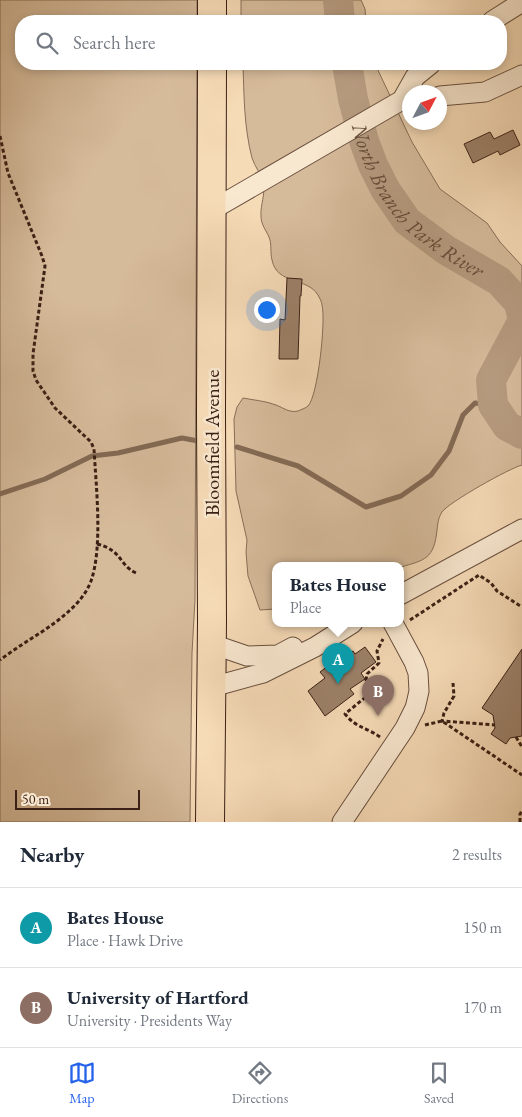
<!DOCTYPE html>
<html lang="en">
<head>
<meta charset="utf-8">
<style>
	:root { --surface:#fff; --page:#f6f6f7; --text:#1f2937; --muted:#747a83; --line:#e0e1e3; --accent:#2563eb }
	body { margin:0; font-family:"EB Garamond",serif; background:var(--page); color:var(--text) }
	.compass { position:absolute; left:402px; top:85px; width:45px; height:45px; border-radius:50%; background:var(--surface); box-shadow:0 2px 8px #0003; rotate:49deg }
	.scale { position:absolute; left:15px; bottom:12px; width:125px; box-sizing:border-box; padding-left:5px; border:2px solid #3a2015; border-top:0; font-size:14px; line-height:18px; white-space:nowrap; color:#3a2015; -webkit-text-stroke:4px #f9e8d0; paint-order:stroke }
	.you { position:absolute; left:266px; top:309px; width:18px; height:18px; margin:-12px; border:4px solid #fff; border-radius:50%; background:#1a73e8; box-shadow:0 0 0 8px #1a73e833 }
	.badge { display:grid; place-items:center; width:32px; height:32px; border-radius:50%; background:var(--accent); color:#fff; font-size:16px; font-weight:700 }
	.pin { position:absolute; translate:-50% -41px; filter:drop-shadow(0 1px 2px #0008) }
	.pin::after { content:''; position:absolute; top:26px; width:18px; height:15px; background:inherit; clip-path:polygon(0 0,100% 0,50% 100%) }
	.popup { position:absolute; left:272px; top:562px; width:132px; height:65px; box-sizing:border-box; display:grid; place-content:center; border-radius:10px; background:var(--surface); filter:drop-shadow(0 1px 4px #0005); font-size:16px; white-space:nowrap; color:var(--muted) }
	.popup b { font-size:19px; color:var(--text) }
	.popup::after { content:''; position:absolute; left:50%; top:100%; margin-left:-10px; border:10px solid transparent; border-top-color:var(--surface) }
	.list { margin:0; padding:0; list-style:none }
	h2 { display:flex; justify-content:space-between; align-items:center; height:65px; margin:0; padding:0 20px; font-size:21px }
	h2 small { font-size:16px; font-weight:400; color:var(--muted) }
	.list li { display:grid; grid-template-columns:32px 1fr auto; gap:15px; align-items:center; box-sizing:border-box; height:80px; padding:0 20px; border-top:1px solid var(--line) }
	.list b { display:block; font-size:19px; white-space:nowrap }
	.list p { margin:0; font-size:16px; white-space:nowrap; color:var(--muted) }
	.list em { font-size:16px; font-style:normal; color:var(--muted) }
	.icon { flex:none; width:28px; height:28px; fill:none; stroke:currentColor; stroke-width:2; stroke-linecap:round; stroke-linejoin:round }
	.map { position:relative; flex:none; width:522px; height:822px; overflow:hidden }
	.search { position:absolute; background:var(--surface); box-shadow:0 2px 8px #0003; left:15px; right:15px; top:15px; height:55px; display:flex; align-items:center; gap:12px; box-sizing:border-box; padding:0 18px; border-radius:20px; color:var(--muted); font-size:19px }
	.sheet { height:225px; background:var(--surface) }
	nav { display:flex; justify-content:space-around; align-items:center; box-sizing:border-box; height:70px; border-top:1px solid var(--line); background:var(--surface); font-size:14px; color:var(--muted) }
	nav a { display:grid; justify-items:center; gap:2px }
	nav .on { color:var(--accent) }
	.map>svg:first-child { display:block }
	.green { fill:#d6bb9b; stroke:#886e58 }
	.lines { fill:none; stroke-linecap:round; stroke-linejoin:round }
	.stream { stroke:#846a55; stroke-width:5 }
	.river { stroke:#b69b80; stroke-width:30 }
	.building { fill:#9c8169; stroke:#3a2015 }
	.street-casing { stroke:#694f3e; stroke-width:21 }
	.primary-casing { stroke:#3a2015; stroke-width:30 }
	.path { stroke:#3a2015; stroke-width:3; stroke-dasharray:4 2.5; stroke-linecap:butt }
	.street { stroke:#f9e8d0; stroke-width:19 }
	.primary { stroke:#f6dbb7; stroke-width:28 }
	.labels { text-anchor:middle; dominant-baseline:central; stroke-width:5; stroke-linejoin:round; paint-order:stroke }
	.street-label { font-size:20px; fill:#3a2015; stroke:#f9e8d0 }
	.water-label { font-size:21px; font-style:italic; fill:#654b3a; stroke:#f9e8d0 }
</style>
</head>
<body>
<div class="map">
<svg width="522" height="822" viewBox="0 0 522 822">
	<rect width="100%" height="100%" fill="#f6dbb7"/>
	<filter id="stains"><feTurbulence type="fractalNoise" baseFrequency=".004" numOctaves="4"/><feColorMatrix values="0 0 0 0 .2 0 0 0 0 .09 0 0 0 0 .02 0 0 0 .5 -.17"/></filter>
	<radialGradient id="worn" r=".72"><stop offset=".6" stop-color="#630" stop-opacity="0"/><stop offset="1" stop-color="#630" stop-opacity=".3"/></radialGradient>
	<g class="green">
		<polygon points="0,0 197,0 197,21 21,21 21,64 197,64 195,600 192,653 190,822 0,822"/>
		<polygon points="241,0 361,0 365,9 366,21 241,21"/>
		<path d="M243 64H375L412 142 440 189 487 223 500 242 522 266V465C510 468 449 502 442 512 438 518 438 523 437 530 434 559 425 560 401 567L400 565H276L275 609 260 610 248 576 246 552 247 540 236 491 234 419 237 407 243 398C253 400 266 401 276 405 284 408 289 413 298 411 300 410 306 408 308 406 318 396 326 320 322 305 322 302 319 297 318 295 307 277 277 285 272 260 270 253 272 244 269 237 266 230 261 225 261 216 260 205 266 194 263 182 261 174 255 167 252 158 244 127 244 96 243 64Z"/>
	</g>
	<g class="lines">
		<g class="stream">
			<polyline points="237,447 298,466 366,507 401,496 431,475 449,451 463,415 475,403 493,405"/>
			<polyline points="0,494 45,479 92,456 118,453 182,438 198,441"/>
		</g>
		<g class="river">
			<polyline points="338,0 340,21"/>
			<path id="s1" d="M347 64 353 99 364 141 373 165 385 189 407 221 446 250 499 281 519 303 522 316"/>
			<polyline points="522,322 491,380 493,405 507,426 522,434"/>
		</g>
	</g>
	<g class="building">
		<polygon points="513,130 520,145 500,155 498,151 473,163 464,144 490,132 494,139"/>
		<polygon points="287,278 302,279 301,296 300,296 298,359 279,359 280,319 285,320"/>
		<polygon points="365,647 376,662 361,673 365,679 350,689 354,694 325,716 308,691 325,678 320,672 332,663 333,665 353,651 355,654"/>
		<polygon points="522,649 522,736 510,738 506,744 491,734 495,728 493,715 482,708"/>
	</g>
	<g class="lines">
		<defs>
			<g id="street">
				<polyline points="492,21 522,2"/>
				<polyline points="440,96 485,92 522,75"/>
				<polyline points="212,210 402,100 415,77 431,64"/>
				<polyline points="400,595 522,529"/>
				<polyline points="212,644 247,656 278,655 293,647"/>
				<polyline points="212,687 263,673 315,647 353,623"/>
				<polyline points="342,822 405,728 415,708 417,700 419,691 418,673 414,662 393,623"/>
			</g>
			<g id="primary">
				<polyline points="212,0 212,21"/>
				<polyline points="210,822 212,622 211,415 212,64"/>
			</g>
		</defs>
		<use href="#street" class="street-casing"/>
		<use href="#primary" class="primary-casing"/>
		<g class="path">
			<path d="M0 136 8 173 42 256 45 266 33 354V371L36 380 55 408 91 442 94 449C96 486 103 547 91 581 86 594 78 603 68 612 48 630 22 643 0 660"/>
			<path d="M97 544C122 550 119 565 136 573"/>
			<polyline points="410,620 479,575 491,583 497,591 522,607"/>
			<polyline points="453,683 454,696 444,713 442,721 495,725"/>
			<polyline points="425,725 442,721 522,775"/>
			<path d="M380 737C366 727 356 728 345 714L373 691 366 680 367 674 379 663 377 651 383 639"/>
			<polyline points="516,737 522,747"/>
			<polyline points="520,822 520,814 522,811"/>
		</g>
		<use href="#street" class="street"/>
		<use href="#primary" class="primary"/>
	</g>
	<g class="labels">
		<g class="street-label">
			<text transform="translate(212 443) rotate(-90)">Bloomfield Avenue</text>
		</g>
		<g class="water-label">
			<text stroke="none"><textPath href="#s1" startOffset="161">North Branch Park River</textPath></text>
		</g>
	</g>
	<rect width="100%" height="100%" filter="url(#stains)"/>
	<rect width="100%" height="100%" fill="url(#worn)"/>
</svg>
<svg class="compass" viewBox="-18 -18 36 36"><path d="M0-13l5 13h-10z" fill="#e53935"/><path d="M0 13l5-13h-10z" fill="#747a83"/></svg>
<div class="scale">50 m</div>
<div class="you"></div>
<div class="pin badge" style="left:338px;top:684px;background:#0f9aa8">A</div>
<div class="popup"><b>Bates House</b>Place</div>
<div class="pin badge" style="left:378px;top:716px;background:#8d6e63">B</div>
<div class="search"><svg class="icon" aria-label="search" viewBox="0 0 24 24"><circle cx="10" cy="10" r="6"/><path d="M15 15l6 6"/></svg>Search here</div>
</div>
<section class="sheet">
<h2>Nearby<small>2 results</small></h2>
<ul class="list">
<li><span class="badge" style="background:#0f9aa8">A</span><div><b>Bates House</b><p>Place · Hawk Drive</p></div><em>150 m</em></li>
<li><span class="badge" style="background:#8d6e63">B</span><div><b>University of Hartford</b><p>University · Presidents Way</p></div><em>170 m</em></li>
</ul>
</section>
<nav>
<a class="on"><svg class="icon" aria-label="map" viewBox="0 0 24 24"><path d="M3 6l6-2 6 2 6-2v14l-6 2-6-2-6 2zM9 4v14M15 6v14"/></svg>Map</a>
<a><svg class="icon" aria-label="directions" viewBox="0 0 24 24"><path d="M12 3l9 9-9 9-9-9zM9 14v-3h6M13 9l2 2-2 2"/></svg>Directions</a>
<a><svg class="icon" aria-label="saved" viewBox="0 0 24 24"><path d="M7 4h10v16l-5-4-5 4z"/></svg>Saved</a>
</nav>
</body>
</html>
